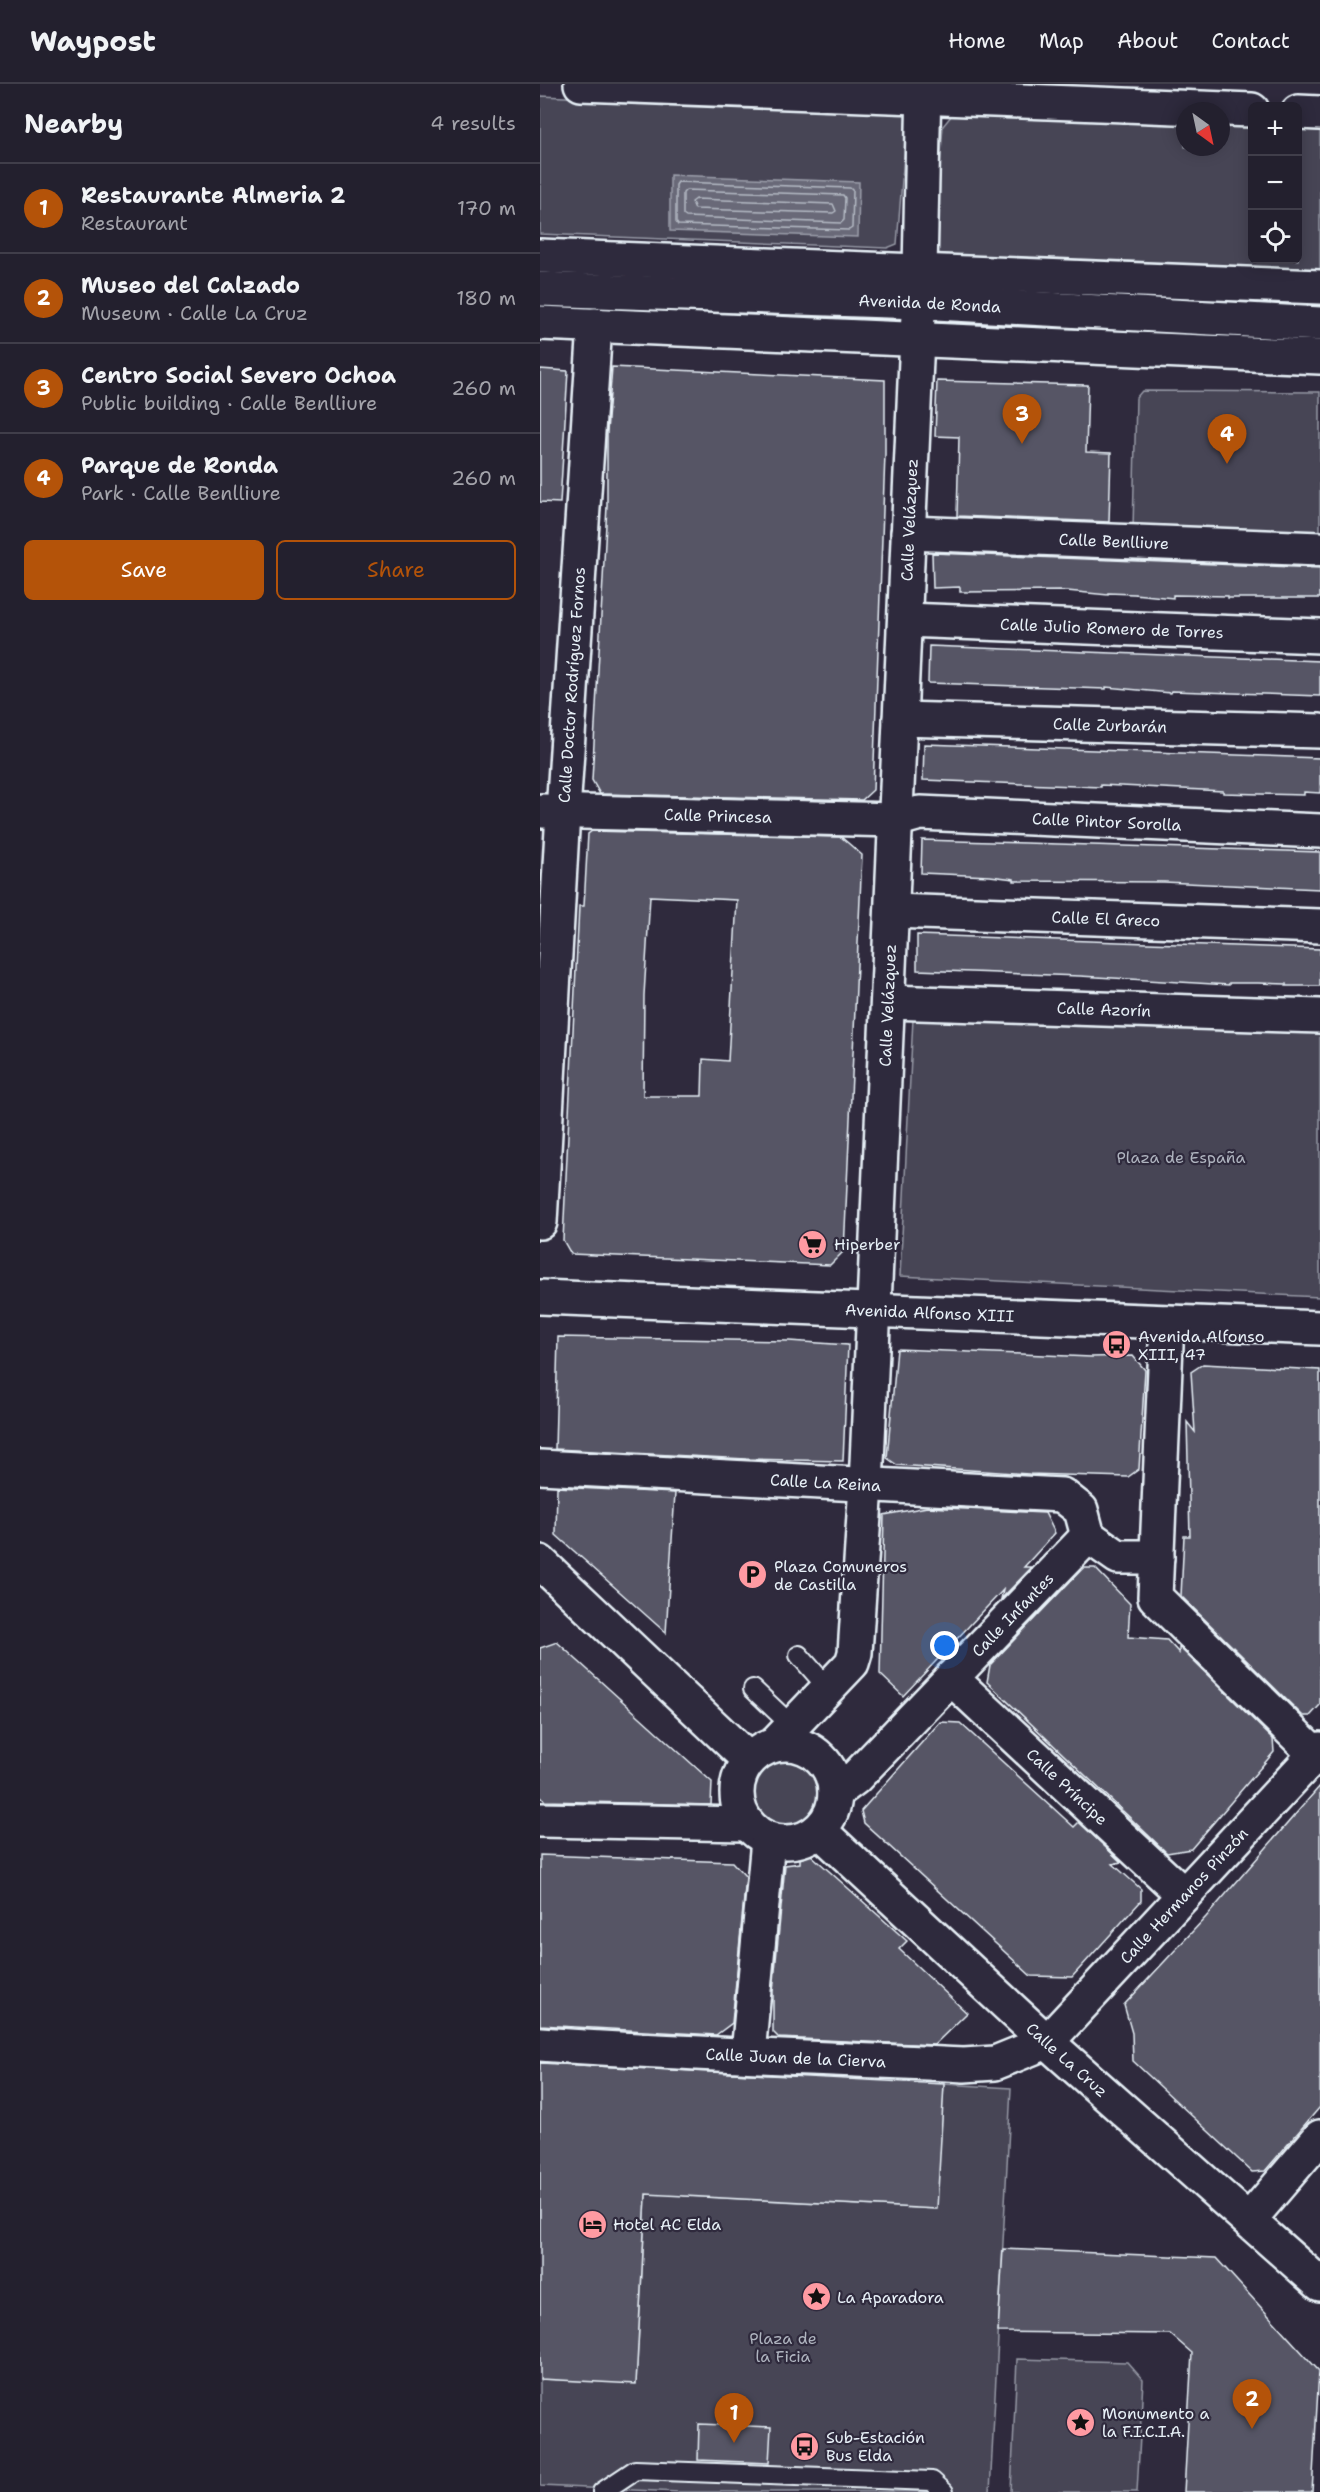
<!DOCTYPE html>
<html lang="en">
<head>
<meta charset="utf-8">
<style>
	:root { --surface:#23202e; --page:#2f2d3a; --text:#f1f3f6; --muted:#a3a3aa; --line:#403e4a; --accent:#b45309 }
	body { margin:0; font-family:"Shantell Sans",sans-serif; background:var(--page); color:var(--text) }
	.controls { position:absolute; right:18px; top:18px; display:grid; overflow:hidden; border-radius:9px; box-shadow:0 3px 15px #0003 }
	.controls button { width:54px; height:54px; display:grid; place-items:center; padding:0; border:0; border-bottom:2px solid var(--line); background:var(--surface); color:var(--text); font:30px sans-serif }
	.compass { position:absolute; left:636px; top:18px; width:54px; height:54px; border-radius:50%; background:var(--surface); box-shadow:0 3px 15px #0003; rotate:147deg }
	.you { position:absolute; left:405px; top:1562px; width:21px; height:21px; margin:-15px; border:4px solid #fff; border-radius:50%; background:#1a73e8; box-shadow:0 0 0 9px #1a73e833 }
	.badge { display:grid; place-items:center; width:39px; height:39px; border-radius:50%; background:var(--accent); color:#fff; font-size:20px; font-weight:700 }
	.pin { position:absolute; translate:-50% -50px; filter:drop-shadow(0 2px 3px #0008) }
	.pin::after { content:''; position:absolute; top:32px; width:21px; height:18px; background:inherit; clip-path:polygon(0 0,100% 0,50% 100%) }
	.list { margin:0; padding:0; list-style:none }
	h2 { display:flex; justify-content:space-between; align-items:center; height:78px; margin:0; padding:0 24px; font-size:26px }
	h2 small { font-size:20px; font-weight:400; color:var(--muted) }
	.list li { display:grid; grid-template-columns:39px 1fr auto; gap:18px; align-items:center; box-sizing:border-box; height:90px; padding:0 24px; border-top:2px solid var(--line) }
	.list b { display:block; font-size:22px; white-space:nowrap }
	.list p { margin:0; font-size:20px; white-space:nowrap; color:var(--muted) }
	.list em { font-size:20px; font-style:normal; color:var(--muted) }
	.actions { display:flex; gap:12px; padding:18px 24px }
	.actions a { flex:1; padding:14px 0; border:2px solid var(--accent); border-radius:9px; text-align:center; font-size:21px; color:var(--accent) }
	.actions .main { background:var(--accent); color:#fff }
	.icon { flex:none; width:33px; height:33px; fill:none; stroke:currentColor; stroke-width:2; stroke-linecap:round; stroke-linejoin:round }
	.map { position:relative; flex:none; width:780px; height:2408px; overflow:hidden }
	header { display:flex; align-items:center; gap:36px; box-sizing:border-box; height:84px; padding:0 30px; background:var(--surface); border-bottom:2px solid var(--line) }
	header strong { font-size:28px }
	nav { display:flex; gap:33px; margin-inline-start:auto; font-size:21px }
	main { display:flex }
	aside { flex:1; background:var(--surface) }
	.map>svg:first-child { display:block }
	.green { fill:#464455; stroke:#979aa6; stroke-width:1.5 }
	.water { fill:#696978; stroke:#9c9fab; stroke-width:1.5 }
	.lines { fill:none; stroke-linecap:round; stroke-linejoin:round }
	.shore { stroke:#b5bbc5; stroke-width:1.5 }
	.building { fill:#575565; stroke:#e8f1f8; stroke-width:1.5; fill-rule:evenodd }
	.lane-casing { stroke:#e8f1f8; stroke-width:22 }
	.street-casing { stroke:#e8f1f8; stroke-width:38 }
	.secondary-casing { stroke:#e8f1f8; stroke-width:38 }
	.lane { stroke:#2f2a3d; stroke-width:18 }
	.street { stroke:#2f2a3d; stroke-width:33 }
	.secondary { stroke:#2f2a3d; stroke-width:33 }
	.labels { text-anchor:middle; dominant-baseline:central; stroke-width:4.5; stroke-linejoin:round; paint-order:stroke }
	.street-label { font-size:16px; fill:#e8f1f8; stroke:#2f2a3d }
	.park-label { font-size:16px; fill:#afb4bf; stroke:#2f2a3d }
	.poi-label { font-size:16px; fill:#e8f1f8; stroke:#2f2a3d; text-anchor:start }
</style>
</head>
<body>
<header>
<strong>Waypost</strong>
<nav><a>Home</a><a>Map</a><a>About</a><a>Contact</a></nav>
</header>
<main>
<aside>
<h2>Nearby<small>4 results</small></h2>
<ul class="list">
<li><span class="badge">1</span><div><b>Restaurante Almeria 2</b><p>Restaurant</p></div><em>170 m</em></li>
<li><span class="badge">2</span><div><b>Museo del Calzado</b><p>Museum · Calle La Cruz</p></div><em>180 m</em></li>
<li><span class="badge">3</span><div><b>Centro Social Severo Ochoa</b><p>Public building · Calle Benlliure</p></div><em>260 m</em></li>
<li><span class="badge">4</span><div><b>Parque de Ronda</b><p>Park · Calle Benlliure</p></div><em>260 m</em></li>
</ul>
<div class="actions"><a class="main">Save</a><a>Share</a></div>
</aside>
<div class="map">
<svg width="780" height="2408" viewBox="0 0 780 2408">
	<rect width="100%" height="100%" fill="#2f2a3d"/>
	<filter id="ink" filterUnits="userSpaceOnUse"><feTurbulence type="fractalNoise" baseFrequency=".0167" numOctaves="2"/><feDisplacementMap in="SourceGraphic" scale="12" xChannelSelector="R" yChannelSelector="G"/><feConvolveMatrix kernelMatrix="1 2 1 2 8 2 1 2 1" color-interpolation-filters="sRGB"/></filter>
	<g filter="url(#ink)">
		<g class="green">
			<polygon points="0,12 361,27 367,32 357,160 347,164 0,150"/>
			<polygon points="412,31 645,41 645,63 681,63 681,43 712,44 712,176 758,176 758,46 780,47 780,185 401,172 394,163 403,42"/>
			<polygon points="602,307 780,308 780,453 593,446 596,314"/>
			<polygon points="390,931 780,946 780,1213 360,1192 373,935"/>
			<circle cx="246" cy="1710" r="34"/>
			<polygon points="113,1985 144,2112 396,2125 404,2000 471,2004 450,2408 140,2408 0,2402 0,2295 96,2299"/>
			<polygon points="477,2275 587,2278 603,2296 597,2408 471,2408"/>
		</g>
		<polygon class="water" points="130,91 319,98 318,153 130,147"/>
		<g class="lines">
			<g class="shore">
				<polygon points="138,98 310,104 313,107 312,144 309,146 138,141 136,138 136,101"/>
				<polygon points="146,106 303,111 305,114 304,136 301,139 146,133 143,131 143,109"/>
				<polygon points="156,115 293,120 296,127 293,129 155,125 152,118"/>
			</g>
		</g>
		<g class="building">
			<polygon points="72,283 345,296 345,370 333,706 322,716 60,710 52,696 67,422 67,348"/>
			<polygon points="0,285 28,287 20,419 0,418"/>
			<polygon points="397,297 548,301 546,368 571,369 569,438 417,432 419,353 395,352"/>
			<polygon points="392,469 780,484 780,514 688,514 688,512 633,511 633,514 594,510 568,509 568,511 527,507 420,508 420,503 393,504"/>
			<polygon points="389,562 780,577 780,612 632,607 631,609 566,603 566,605 388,599"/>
			<polygon points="384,660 780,674 780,709 764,708 764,711 683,709 683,707 561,701 561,703 383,696"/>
			<path d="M52 747 301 753 322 771 304 1167 290 1181 31 1170 23 1156 39 822H44L48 750ZM110 812 197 816 188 977 163 975 162 1012H103L104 911Z"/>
			<polygon points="382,756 780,768 780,805 624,798 474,797 474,795 450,792 381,789"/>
			<polygon points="377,851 780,865 780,902 746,902 746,900 718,899 689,899 689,901 540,892 377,886"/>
			<polygon points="18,1253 249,1257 308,1261 303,1377 206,1375 15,1365"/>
			<polygon points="357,1265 551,1273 593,1272 605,1286 599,1385 588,1393 489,1390 357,1381 347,1374"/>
			<polygon points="663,1280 780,1286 780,1621 770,1632 763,1632 641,1512 644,1452 650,1452 647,1338 655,1348 651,1288"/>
			<polygon points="17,1403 135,1409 126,1549 16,1451"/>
			<polygon points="387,1423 505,1429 515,1449 484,1483 492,1483 461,1515 463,1506 363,1612 340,1590 344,1431"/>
			<polygon points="543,1484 555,1484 590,1520 588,1553 627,1556 639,1569 639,1563 733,1655 734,1668 651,1765 627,1769 447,1598 450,1581"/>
			<polygon points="17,1558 172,1698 171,1721 5,1717 0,1712 0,1564"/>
			<polygon points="400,1638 420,1639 534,1743 539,1738 581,1778 573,1780 601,1805 601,1817 532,1893 491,1892 324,1739 321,1727"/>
			<polygon points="780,1702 780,2023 725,2087 712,2088 593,1977 592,1949 584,1921 666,1833"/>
			<polygon points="260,1761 367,1857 359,1865 427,1929 394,1961 239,1954 233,1948 233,1908 245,1781 260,1779"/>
			<polygon points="0,1771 192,1778 206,1793 192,1939 176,1951 0,1941"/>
			<polygon points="0,1979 404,2000 397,2125 106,2110 96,2300 0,2295"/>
			<polygon points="463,2165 676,2174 779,2287 772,2408 644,2408 652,2269 630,2250 458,2248"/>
			<polygon points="159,2340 231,2343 229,2379 158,2376"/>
		</g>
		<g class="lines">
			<defs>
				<g id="lane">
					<polyline points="259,1571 287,1603"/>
					<polyline points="213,1605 251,1641"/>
					<polyline points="62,2408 95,2386 392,2397 404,2408"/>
				</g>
				<g id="street">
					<polyline points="41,0 712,26"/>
					<polyline points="758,28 780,29"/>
					<polyline points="0,239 780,273"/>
					<path id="s1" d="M368 449 780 465"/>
					<path id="s2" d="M365 536 780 552"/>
					<path id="s3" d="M360 635 780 647"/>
					<path id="s4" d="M2 727 355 736 380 729 780 747"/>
					<path id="s5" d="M352 827 780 842"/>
					<path id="s6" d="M348 918 780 932"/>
					<path id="s7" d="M0 1138 23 728 55 241"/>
					<polyline points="627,1238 615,1513 780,1675"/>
					<path id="s8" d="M0 1383 522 1411 541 1426 548 1452"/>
					<polyline points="548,1452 578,1473 617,1473"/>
					<polyline points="0,1478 209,1676"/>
					<path id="s9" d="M411 1594 644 1811"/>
					<circle cx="246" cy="1709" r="49"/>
					<path id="s10" d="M234 1661 312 1579 315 1569 326 1401 380 186 384 0"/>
					<path id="s11" d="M295 1709 315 1694 548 1452"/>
					<polyline points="0,1736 206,1740"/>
					<path id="s12" d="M279 1746 507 1958 780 2200"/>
					<path id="s13" d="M0 1960C141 1970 283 1974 424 1981L455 1979 507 1958 780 1665"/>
					<polyline points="208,1970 228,1756"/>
					<polyline points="709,2136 780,2053"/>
				</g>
				<g id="secondary">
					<polyline points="0,172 780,203"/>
					<path id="s14" d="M0 205 378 218 780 240"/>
					<path id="s15" d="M0 1213 780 1244"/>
				</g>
			</defs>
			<use href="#lane" class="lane-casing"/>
			<use href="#street" class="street-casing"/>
			<use href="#secondary" class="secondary-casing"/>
			<use href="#lane" class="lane"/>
			<use href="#street" class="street"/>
			<use href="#secondary" class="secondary"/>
		</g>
	</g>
	<defs>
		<symbol id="supermarket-disc" viewBox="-11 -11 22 22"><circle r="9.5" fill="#ff9aa2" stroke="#2f2a3d"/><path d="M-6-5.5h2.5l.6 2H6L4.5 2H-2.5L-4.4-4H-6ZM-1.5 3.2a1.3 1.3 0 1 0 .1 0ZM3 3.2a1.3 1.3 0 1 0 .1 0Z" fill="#111"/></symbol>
		<symbol id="bus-disc" viewBox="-11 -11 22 22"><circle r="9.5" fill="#ff9aa2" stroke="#2f2a3d"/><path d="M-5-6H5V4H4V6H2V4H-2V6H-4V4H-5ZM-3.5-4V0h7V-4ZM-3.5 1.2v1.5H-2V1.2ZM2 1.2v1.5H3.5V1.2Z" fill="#111"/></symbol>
		<symbol id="parking-disc" viewBox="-11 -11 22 22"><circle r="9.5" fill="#ff9aa2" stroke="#2f2a3d"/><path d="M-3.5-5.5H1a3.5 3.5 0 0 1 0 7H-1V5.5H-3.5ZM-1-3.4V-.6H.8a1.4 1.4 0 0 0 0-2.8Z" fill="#111"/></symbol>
		<symbol id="hotel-disc" viewBox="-11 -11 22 22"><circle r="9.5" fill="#ff9aa2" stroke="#2f2a3d"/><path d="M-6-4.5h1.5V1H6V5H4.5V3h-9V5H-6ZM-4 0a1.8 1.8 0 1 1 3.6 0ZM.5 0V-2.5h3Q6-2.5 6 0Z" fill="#111"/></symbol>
		<symbol id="sight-disc" viewBox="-11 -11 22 22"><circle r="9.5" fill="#ff9aa2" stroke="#2f2a3d"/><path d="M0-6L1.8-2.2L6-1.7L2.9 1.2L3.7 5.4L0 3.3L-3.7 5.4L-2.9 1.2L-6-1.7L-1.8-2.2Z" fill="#111"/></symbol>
	</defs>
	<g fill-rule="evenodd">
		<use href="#supermarket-disc" x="256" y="1144" width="33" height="33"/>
		<use href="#bus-disc" x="560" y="1244" width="33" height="33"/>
		<use href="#parking-disc" x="196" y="1474" width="33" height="33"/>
		<use href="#hotel-disc" x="36" y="2124" width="33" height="33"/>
		<use href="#sight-disc" x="260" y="2196" width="33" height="33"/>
		<use href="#sight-disc" x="524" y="2322" width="33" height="33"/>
		<use href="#bus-disc" x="248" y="2346" width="33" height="33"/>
	</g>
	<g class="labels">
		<g class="street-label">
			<text stroke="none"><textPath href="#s14" startOffset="390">Avenida de Ronda</textPath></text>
			<text stroke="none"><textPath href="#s10" startOffset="1258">Calle Velázquez</textPath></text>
			<text stroke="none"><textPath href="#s1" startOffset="206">Calle Benlliure</textPath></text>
			<text stroke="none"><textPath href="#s2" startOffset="207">Calle Julio Romero de Torres</textPath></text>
			<text stroke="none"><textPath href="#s7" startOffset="538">Calle Doctor Rodríguez Fornos</textPath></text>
			<text stroke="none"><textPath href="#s3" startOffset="210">Calle Zurbarán</textPath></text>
			<text stroke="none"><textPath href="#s4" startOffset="176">Calle Princesa</textPath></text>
			<text stroke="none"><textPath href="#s4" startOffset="566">Calle Pintor Sorolla</textPath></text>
			<text stroke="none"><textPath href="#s5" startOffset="214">Calle El Greco</textPath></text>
			<text stroke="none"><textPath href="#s10" startOffset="772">Calle Velázquez</textPath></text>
			<text stroke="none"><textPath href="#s6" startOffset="216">Calle Azorín</textPath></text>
			<text stroke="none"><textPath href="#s15" startOffset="390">Avenida Alfonso XIII</textPath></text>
			<text stroke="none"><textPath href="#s8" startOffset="286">Calle La Reina</textPath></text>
			<text stroke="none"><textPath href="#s11" startOffset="252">Calle Infantes</textPath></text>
			<text stroke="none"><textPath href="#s9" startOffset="159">Calle Príncipe</textPath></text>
			<text stroke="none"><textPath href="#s13" startOffset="712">Calle Hermanos Pinzón</textPath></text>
			<text stroke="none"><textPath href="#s13" startOffset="256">Calle Juan de la Cierva</textPath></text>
			<text stroke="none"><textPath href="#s12" startOffset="338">Calle La Cruz</textPath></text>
		</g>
		<g class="park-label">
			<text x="641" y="1073">Plaza de España</text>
			<text x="243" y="2254">Plaza de<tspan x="243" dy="18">la Ficia</tspan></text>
		</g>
		<g class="poi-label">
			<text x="294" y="1160">Hiperber</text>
			<text x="598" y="1252">Avenida Alfonso<tspan x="598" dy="18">XIII, 47</tspan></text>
			<text x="234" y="1482">Plaza Comuneros<tspan x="234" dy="18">de Castilla</tspan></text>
			<text x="73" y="2140">Hotel AC Elda</text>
			<text x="297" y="2213">La Aparadora</text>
			<text x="562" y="2329">Monumento a<tspan x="562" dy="18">la F.I.C.I.A.</tspan></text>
			<text x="286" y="2353">Sub-Estación<tspan x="286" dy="18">Bus Elda</tspan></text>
		</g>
	</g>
</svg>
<div class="controls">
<button>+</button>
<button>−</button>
<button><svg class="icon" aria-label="locate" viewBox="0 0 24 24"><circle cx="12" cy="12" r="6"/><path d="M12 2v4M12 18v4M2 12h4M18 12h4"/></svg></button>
</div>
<svg class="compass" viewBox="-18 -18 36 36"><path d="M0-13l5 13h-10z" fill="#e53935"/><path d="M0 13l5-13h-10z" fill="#a3a3aa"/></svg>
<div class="you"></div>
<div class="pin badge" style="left:194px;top:2359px">1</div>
<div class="pin badge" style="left:712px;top:2345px">2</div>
<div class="pin badge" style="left:482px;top:360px">3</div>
<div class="pin badge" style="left:687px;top:380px">4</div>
</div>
</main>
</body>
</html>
